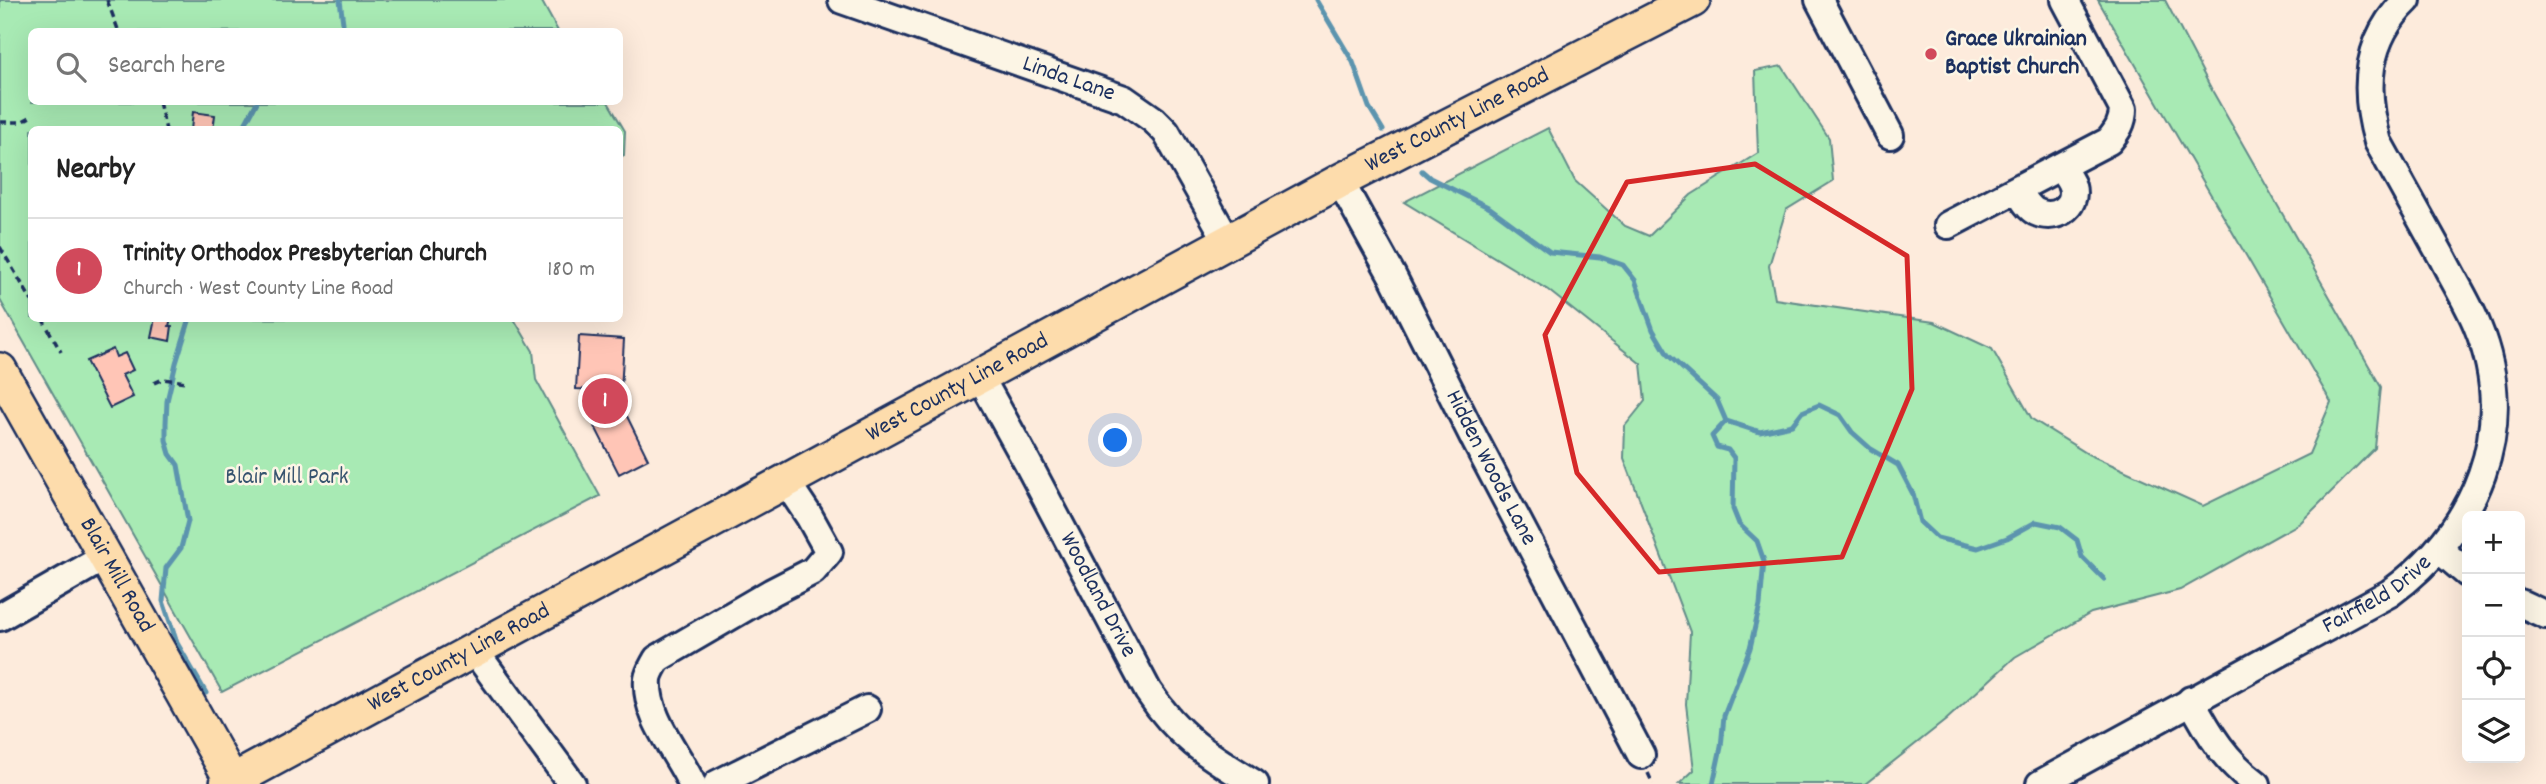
<!DOCTYPE html>
<html lang="en">
<head>
<meta charset="utf-8">
<style>
	:root { --surface:#fff; --page:#f6f6f6; --text:#222; --muted:#767676; --line:#e0e0e0; --accent:#d1495b }
	body { margin:0; font-family:Dekko,sans-serif; background:var(--page); color:var(--text) }
	.controls { position:absolute; right:21px; bottom:21px; display:grid; overflow:hidden; border-radius:10px; box-shadow:0 7px 28px #0002 }
	.controls button { width:63px; height:63px; display:grid; place-items:center; padding:0; border:0; border-bottom:2px solid var(--line); background:var(--surface); color:var(--text); font:35px sans-serif }
	.you { position:absolute; left:1116px; top:441px; width:24px; height:24px; margin:-18px; border:5px solid #fff; border-radius:50%; background:#1a73e8; box-shadow:0 0 0 10px #1a73e833 }
	.badge { display:grid; place-items:center; width:46px; height:46px; border-radius:50%; background:var(--accent); color:#fff; font-size:23px; font-weight:700 }
	.pin { position:absolute; translate:-50% -50%; border:4px solid #fff; box-shadow:0 2px 7px #0006 }
	.list { margin:0; padding:0; list-style:none }
	h2 { display:flex; justify-content:space-between; align-items:center; height:91px; margin:0; padding:0 28px; font-size:30px }
	h2 small { font-size:23px; font-weight:400; color:var(--muted) }
	.list li { display:grid; grid-template-columns:46px 1fr auto; gap:21px; align-items:center; box-sizing:border-box; height:105px; padding:0 28px; border-top:2px solid var(--line) }
	.list b { display:block; font-size:26px; white-space:nowrap }
	.list p { margin:0; font-size:23px; white-space:nowrap; color:var(--muted) }
	.list em { font-size:23px; font-style:normal; color:var(--muted) }
	.icon { flex:none; width:38px; height:38px; fill:none; stroke:currentColor; stroke-width:2; stroke-linecap:round; stroke-linejoin:round }
	.map { position:relative; flex:none; width:2546px; height:784px; overflow:hidden }
	.search { position:absolute; background:var(--surface); box-shadow:0 7px 28px #0002; left:28px; top:28px; width:595px; height:77px; display:flex; align-items:center; gap:18px; box-sizing:border-box; padding:0 24px; border-radius:10px; color:var(--muted); font-size:26px }
	.panel { position:absolute; background:var(--surface); box-shadow:0 7px 28px #0002; left:28px; top:126px; width:595px; height:196px; border-radius:10px }
	.map>svg:first-child { display:block }
	.green { fill:#a8eab4; stroke:#628c89; stroke-width:2 }
	.lines { fill:none; stroke-linecap:round; stroke-linejoin:round }
	.stream { stroke:#5c94ae; stroke-width:5 }
	.building { fill:#ffc5b6; stroke:#1b2f5e; stroke-width:2 }
	.minor-casing { stroke:#1b2f5e; stroke-width:32 }
	.major-casing { stroke:#1b2f5e; stroke-width:38 }
	.path { stroke:#1b2f5e; stroke-width:3.5; stroke-dasharray:7 5; stroke-linecap:butt }
	.minor { stroke:#fcf5e5; stroke-width:26 }
	.major { stroke:#fddcac; stroke-width:33 }
	.marked { fill:none; stroke:#d62828; stroke-width:5; stroke-linejoin:round }
	.poi-dot { fill:#d1495b; stroke:#fcf5e5; stroke-width:2.5 }
	.labels { text-anchor:middle; dominant-baseline:central; stroke-width:5; stroke-linejoin:round; paint-order:stroke }
	.poi-label { font-size:24px; font-weight:bold; fill:#1b2f5e; stroke:#fcf5e5; text-anchor:start }
	.street-label { font-size:24px; fill:#1b2f5e; stroke:#fcf5e5 }
	.park-label { font-size:24px; fill:#37546f; stroke:#fcf5e5 }
</style>
</head>
<body>
<div class="map">
<svg width="2546" height="784" viewBox="0 0 2546 784">
	<rect width="100%" height="100%" fill="#fdebdc"/>
	<filter id="ink" filterUnits="userSpaceOnUse"><feTurbulence type="fractalNoise" baseFrequency=".0143" numOctaves="2"/><feDisplacementMap in="SourceGraphic" scale="14" xChannelSelector="R" yChannelSelector="G"/><feConvolveMatrix kernelMatrix="1 2 1 2 8 2 1 2 1" color-interpolation-filters="sRGB"/></filter>
	<g filter="url(#ink)">
		<g class="green">
			<polygon points="0,0 541,0 558,31 32,32 32,102 608,102 625,131 624,155 620,157 620,130 32,130 32,318 514,319 533,351 536,380 600,496 222,692 0,300"/>
			<polygon points="2098,0 2165,0 2213,92 2381,387 2375,448 2300,523 2180,590 2091,613 2015,657 1946,720 1865,784 1679,784 1694,770 1686,704 1690,632 1624,458 1625,426 1645,401 1641,364 1548,290 1404,202 1548,128 1575,181 1625,226 1649,236 1691,195 1758,153 1755,71 1782,66 1829,138 1833,181 1786,210 1769,266 1775,299 1934,322 1992,349 2032,419 2088,454 2203,506 2309,454 2331,402"/>
		</g>
		<g class="lines">
			<g class="stream">
				<polyline points="340,0 343,23 341,32"/>
				<polyline points="1316,0 1353,62 1369,107 1383,130"/>
				<polyline points="242,130 257,102"/>
				<polyline points="1422,171 1430,178 1490,208 1550,252 1600,257 1623,265 1635,280 1653,330 1668,355 1717,400 1726,421 1760,432 1792,425 1802,412 1819,405 1840,415 1852,432 1871,449 1898,465 1913,494 1920,522 1937,538 1978,548 2007,538 2036,522 2060,527 2077,540 2082,557 2104,579"/>
				<polyline points="190,318 176,363 167,401 166,423 166,440 170,454 178,465 188,521 181,548 166,568 163,601 177,643 206,693"/>
				<polyline points="1713,784 1721,747 1724,716 1750,648 1760,605 1764,561 1757,541 1739,524 1733,509 1734,458 1728,450 1717,447 1712,436 1726,421"/>
			</g>
		</g>
		<g class="building">
			<polygon points="193,112 215,115 213,130 191,130"/>
			<polygon points="155,318 171,318 169,326 172,326 170,341 151,337"/>
			<polygon points="579,336 624,339 621,391 576,389"/>
			<polygon points="113,349 116,357 125,353 133,370 122,375 133,397 110,408 86,361"/>
			<polygon points="617,396 648,459 619,474 587,411"/>
		</g>
		<g class="lines">
			<defs>
				<g id="minor">
					<path id="s1" d="M842 0 1124 99 1154 120 1166 132 1228 242"/>
					<polyline points="1819,0 1890,135"/>
					<path id="s2" d="M1340 181 1392 275 1476 442 1641 755"/>
					<path d="M2018 190C2023 198 2027 207 2036 212 2054 221 2078 208 2072 186 2070 179 2064 172 2060 167"/>
					<path d="M1948 225 2109 141C2117 131 2123 123 2123 109L2065 0"/>
					<path id="s3" d="M979 375 1027 462 1148 691C1179 738 1208 755 1255 784"/>
					<polyline points="2440,550 2467,573"/>
					<polyline points="2520,603 2546,615"/>
					<polyline points="0,617 105,557"/>
					<polyline points="474,650 572,784"/>
					<path d="M2191 700C2209 734 2226 762 2257 784"/>
					<path d="M692 784C677 751 645 717 648 679 649 672 654 665 657 659L772 592 813 571 829 552 809 516 785 480"/>
					<polyline points="717,784 867,709"/>
					<path id="s4" d="M2040 784 2390 593C2476 530 2520 429 2477 325 2468 303 2454 281 2443 259 2421 220 2400 181 2378 142 2363 90 2365 40 2407 0"/>
				</g>
				<g id="major">
					<path id="s5" d="M0 370 232 781"/>
					<path id="s6" d="M227 784 1340 181 1693 0"/>
				</g>
			</defs>
			<use href="#minor" class="minor-casing"/>
			<use href="#major" class="major-casing"/>
			<g class="path">
				<polyline points="107,0 119,32"/>
				<polyline points="159,102 166,130"/>
				<polyline points="0,122 21,122 32,116"/>
				<polyline points="0,247 32,301"/>
				<polyline points="42,318 61,352"/>
				<polyline points="154,383 163,379 186,382"/>
				<polyline points="1648,773 1653,784"/>
			</g>
			<use href="#minor" class="minor"/>
			<use href="#major" class="major"/>
		</g>
	</g>
	<path class="marked" d="M1755 164 1907 256 1912 389 1842 557 1659 572 1577 473 1545 335 1627 182Z"/>
	<circle class="poi-dot" cx="1931" cy="54" r="7"/>
	<g class="labels">
		<g class="poi-label">
			<text x="1945" y="40">Grace Ukrainian<tspan x="1945" dy="28">Baptist Church</tspan></text>
		</g>
		<g class="street-label">
			<text stroke="none"><textPath href="#s1" startOffset="240">Linda Lane</textPath></text>
			<text stroke="none"><textPath href="#s6" startOffset="1398">West County Line Road</textPath></text>
			<text stroke="none"><textPath href="#s6" startOffset="831">West County Line Road</textPath></text>
			<text stroke="none"><textPath href="#s2" startOffset="324">Hidden Woods Lane</textPath></text>
			<text stroke="none"><textPath href="#s5" startOffset="236">Blair Mill Road</textPath></text>
			<text stroke="none"><textPath href="#s4" startOffset="387">Fairfield Drive</textPath></text>
			<text stroke="none"><textPath href="#s3" startOffset="250">Woodland Drive</textPath></text>
			<text stroke="none"><textPath href="#s6" startOffset="264">West County Line Road</textPath></text>
		</g>
		<g class="park-label">
			<text x="287" y="478">Blair Mill Park</text>
		</g>
	</g>
</svg>
<div class="controls">
<button>+</button>
<button>−</button>
<button><svg class="icon" aria-label="locate" viewBox="0 0 24 24"><circle cx="12" cy="12" r="6"/><path d="M12 2v4M12 18v4M2 12h4M18 12h4"/></svg></button>
<button><svg class="icon" aria-label="layers" viewBox="0 0 24 24"><path d="M12 4l9 5-9 5-9-5zM3 14l9 5 9-5"/></svg></button>
</div>
<div class="you"></div>
<div class="pin badge" style="left:605px;top:401px">1</div>
<div class="search"><svg class="icon" aria-label="search" viewBox="0 0 24 24"><circle cx="10" cy="10" r="6"/><path d="M15 15l6 6"/></svg>Search here</div>
<section class="panel">
<h2>Nearby<small></small></h2>
<ul class="list">
<li><span class="badge">1</span><div><b>Trinity Orthodox Presbyterian Church</b><p>Church · West County Line Road</p></div><em>180 m</em></li>
</ul>
</section>
</div>
</body>
</html>
